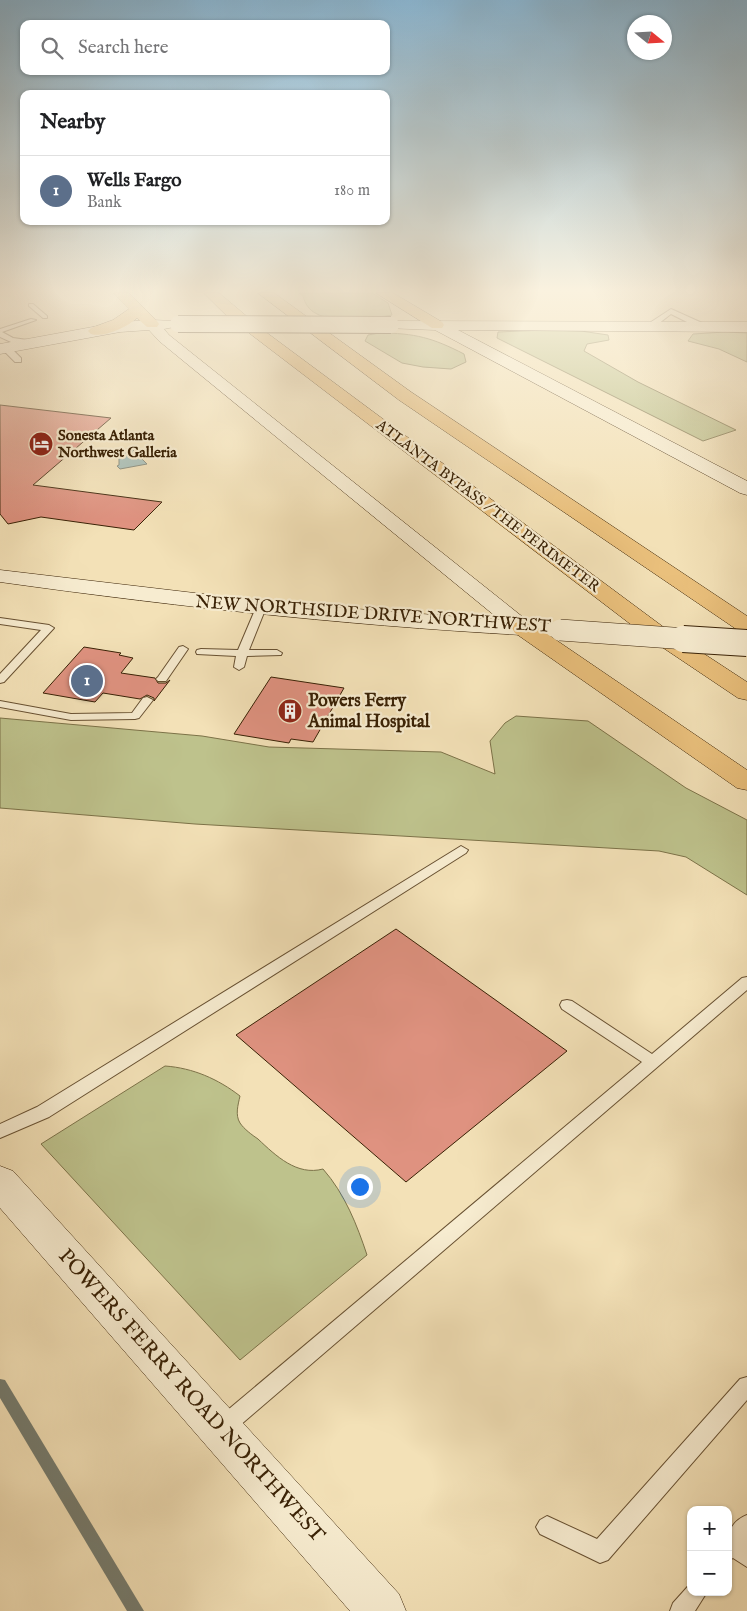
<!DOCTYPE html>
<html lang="en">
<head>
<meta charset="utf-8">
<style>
	:root { --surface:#fff; --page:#f6f6f6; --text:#202124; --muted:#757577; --line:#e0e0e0; --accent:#7c3aed }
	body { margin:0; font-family:"IM FELL English",serif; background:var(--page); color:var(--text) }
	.controls { position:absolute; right:15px; bottom:15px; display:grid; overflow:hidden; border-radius:10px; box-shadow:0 1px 4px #0004 }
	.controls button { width:45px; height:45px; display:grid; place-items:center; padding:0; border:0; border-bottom:1px solid var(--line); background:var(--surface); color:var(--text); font:25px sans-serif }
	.compass { position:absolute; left:627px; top:15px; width:45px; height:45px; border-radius:50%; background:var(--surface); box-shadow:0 1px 4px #0004; rotate:108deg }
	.you { position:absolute; left:359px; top:1186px; width:18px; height:18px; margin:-12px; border:4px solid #fff; border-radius:50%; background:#1a73e8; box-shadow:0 0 0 8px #1a73e833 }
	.badge { display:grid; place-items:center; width:32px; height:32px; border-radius:50%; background:var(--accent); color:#fff; font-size:16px; font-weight:700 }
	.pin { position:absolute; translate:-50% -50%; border:2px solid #fff; box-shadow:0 1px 5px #0006 }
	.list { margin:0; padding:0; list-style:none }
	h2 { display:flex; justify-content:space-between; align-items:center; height:65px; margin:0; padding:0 20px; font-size:21px }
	h2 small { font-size:16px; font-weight:400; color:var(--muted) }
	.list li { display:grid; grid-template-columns:32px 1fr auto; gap:15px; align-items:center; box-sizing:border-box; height:70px; padding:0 20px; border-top:1px solid var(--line) }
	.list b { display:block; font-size:19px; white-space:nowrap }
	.list p { margin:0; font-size:16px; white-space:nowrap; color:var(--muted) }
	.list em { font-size:16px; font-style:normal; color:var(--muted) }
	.icon { flex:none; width:28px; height:28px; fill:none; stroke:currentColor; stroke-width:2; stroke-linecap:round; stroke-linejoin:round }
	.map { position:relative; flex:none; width:747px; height:1611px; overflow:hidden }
	.search { position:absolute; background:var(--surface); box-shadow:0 1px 4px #0004; left:20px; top:20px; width:370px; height:55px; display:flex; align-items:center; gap:12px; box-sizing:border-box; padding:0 18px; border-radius:10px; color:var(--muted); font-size:19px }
	.panel { position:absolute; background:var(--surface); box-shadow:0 1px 4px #0004; left:20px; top:90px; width:370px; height:135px; border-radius:10px }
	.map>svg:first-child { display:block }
	.green { fill:#bec28c; stroke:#7c7248 }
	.water { fill:#9ebbb7; stroke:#767d70 }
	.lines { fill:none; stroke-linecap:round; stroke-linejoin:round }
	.stream { fill:#767d70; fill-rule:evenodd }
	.building { fill:#df9280; stroke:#392105 }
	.lane-casing { stroke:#685132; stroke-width:2 }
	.secondary-casing { stroke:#392105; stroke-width:1 }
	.highway-casing { stroke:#392105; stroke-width:1 }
	.lane { fill:#f7ecd0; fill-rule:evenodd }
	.secondary { fill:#f7ecd0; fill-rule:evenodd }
	.highway { fill:#eac07c; fill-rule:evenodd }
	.secondary-bridge-far2-casing { stroke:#392105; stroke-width:18; stroke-linecap:butt }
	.secondary-bridge-far1-casing { stroke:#392105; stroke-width:22; stroke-linecap:butt }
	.secondary-bridge-casing { stroke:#392105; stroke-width:28; stroke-linecap:butt }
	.secondary-bridge-far2 { stroke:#f7ecd0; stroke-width:16 }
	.secondary-bridge-far1 { stroke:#f7ecd0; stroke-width:21 }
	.secondary-bridge { stroke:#f7ecd0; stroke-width:26 }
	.labels { text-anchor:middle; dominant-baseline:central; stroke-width:4.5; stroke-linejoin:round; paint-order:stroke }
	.far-poi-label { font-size:15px; font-weight:bold; fill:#392105; stroke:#f7ecd0; text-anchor:start }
	.far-street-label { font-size:15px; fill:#392105; stroke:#f7ecd0 }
	.street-label { font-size:18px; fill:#392105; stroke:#f7ecd0 }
	.poi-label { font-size:18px; font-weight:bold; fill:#392105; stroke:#f7ecd0; text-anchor:start }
	.near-street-label { font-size:21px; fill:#392105; stroke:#f7ecd0 }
</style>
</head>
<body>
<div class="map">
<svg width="747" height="1611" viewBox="0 0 747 1611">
	<rect width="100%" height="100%" fill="#f3e1b7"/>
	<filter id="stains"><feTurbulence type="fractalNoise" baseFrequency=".004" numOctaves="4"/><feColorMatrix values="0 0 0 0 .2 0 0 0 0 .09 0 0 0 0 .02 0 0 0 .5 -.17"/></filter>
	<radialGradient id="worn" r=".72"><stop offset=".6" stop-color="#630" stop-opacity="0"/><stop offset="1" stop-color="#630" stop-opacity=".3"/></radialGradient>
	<g class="green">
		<path d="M299 293H372L388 303 392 315C378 318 328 321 317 314 309 310 305 304 303 296Z"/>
		<polygon points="546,330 581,331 608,335 609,340 587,344 584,351 638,382 736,430 703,441 497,338 498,332"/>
		<polygon points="725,332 747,333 747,362 719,349 688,341 693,334"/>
		<path d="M379 333C415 333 433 338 464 354L466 362 451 369 423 367 402 363 365 341 368 335Z"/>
		<polygon points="516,716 588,721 686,788 747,820 747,895 686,857 659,851 195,824 0,808 0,718 202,736 269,747 441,752 495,774 490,741 505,723"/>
		<path d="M165 1066C193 1068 218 1079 240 1096 238 1105 235 1115 240 1123 244 1129 252 1135 258 1139 276 1156 297 1176 323 1169 345 1194 357 1225 367 1255L240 1360 41 1144Z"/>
	</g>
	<polygon class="water" points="131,448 147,464 120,469 117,466 119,465 119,451"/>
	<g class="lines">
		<polygon class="stream" points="0,1379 5,1380 144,1611 127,1611 0,1398"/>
	</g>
	<g class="building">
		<polygon points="0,405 111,418 33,485 162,502 134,530 41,517 8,524 0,514"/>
		<polygon points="84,647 121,653 119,655 133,658 121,673 155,678 158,683 166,683 170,680 154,701 154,698 147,695 140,699 103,693 95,702 43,693"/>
		<polygon points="271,677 344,688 313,742 291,739 289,743 234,734"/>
		<polygon points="396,929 567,1051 406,1182 236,1035"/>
	</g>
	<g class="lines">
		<defs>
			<g id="lane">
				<polygon points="29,304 33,304 47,316 47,318 43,318 29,306"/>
				<polygon points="671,309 711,327 708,329 689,323 671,314 658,324 648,328 645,326"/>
				<polygon points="31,319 36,320 2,332 13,338 35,341 35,343 11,342 0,337 0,329"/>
				<polygon points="3,346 9,346 21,358 21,362 15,362 3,350"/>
				<polygon points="260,607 265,610 249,650 277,650 282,653 281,655 247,656 244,667 239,670 234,667 236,656 197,654 196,652 197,650 201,649 238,650 255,610"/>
				<polygon points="0,618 49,625 54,628 4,682 0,683 0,674 41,630 0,624"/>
				<polygon points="183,646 188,649 166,681 158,681 156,679 158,677 179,647"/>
				<polygon points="147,697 153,700 139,718 135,719 71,720 0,707 0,701 71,714 132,713 143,698"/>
				<polygon points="461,846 468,850 466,853 49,1117 0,1138 0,1124 37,1107"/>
				<polygon points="747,977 747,990 231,1433 224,1436 217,1433 214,1426 217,1419 642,1062 562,1009 560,1005 562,1001 567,1000 572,1001 652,1054 742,978"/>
				<polygon points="747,1377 747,1400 608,1560 600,1563 540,1534 536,1527 540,1520 547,1516 597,1539 740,1379"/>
				<path d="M747 1515V1567L733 1558 728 1561C728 1541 725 1524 747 1515Z"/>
				<polygon points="691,1583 691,1592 707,1592 695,1611 670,1611 673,1603"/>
			</g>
			<g id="secondary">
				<path d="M152 320 174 321 176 324 174 327 164 329 169 335 529 622 568 625 571 630 568 635 560 637C372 628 186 608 0 582V570L279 603 500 620 159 341 149 330 120 332 0 354V344L120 322Z"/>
				<polygon points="391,321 747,322 747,332 458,330 747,481 747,495 740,493 435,330 386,328 384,325 386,322"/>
				<polygon points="0,1166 13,1171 399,1594 406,1611 350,1611 0,1208"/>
			</g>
			<g id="highway">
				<path d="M114 293H129L157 321 159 324 157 327H147L137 318C127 327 105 338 91 334L88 331 91 328 113 320 129 309Z"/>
				<polygon points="204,293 219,293 263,330 666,629 747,682 747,700 738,698 650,639 253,336 227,316"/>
				<polygon points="258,293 274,293 411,392 747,616 747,633 739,631 399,400"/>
				<polygon points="376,293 393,293 442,322 444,325 442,328 432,328"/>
				<polygon points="523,621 531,623 747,770 747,790 737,788 515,633 512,628 515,623"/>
			</g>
		</defs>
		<use href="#lane" class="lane-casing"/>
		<use href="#secondary" class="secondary-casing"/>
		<use href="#highway" class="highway-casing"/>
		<use href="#lane" class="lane"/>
		<use href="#secondary" class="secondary"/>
		<use href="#highway" class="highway"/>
		<defs>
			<polyline id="secondary-bridge-far2" points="178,324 391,325"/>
			<polyline id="secondary-bridge-far1" points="560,630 701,640"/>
			<polyline id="secondary-bridge" points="683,639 747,643"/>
		</defs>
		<use href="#secondary-bridge-far2" class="secondary-bridge-far2-casing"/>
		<use href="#secondary-bridge-far1" class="secondary-bridge-far1-casing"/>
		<use href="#secondary-bridge" class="secondary-bridge-casing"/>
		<use href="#secondary-bridge-far2" class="secondary-bridge-far2"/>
		<use href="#secondary-bridge-far1" class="secondary-bridge-far1"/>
		<use href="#secondary-bridge" class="secondary-bridge"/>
	</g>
	<linearGradient id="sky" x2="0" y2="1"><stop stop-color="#8ab7d4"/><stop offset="0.56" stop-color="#faf2df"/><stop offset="1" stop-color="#faf2df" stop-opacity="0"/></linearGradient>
	<rect width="747" height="519" fill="url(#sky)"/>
	<defs>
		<symbol id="hotel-disc" viewBox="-11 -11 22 22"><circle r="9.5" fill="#8f2418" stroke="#f7ecd0"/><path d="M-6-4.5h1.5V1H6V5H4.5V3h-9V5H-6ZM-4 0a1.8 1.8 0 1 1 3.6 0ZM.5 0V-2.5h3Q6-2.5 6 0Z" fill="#fff"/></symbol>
		<symbol id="building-disc" viewBox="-11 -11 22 22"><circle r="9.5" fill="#8f2418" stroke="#f7ecd0"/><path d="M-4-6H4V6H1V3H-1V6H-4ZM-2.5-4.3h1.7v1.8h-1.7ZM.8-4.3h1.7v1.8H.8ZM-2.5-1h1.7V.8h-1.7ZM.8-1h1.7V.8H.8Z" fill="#fff"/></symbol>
	</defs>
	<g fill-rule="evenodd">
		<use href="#hotel-disc" x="27" y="430" width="28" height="28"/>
		<use href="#building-disc" x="276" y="697" width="28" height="28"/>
	</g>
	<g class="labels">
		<g class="far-poi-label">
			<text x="58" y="435">Sonesta Atlanta<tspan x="58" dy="17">Northwest Galleria</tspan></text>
		</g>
		<g class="far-street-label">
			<text transform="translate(488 506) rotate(37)">ATLANTA BYPASS / THE PERIMETER</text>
		</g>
		<g class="street-label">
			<text transform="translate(373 615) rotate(4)">NEW NORTHSIDE DRIVE NORTHWEST</text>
		</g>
		<g class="poi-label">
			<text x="308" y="701">Powers Ferry<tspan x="308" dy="21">Animal Hospital</tspan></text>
		</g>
		<g class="near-street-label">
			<text transform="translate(191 1396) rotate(48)">POWERS FERRY ROAD NORTHWEST</text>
		</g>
	</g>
	<rect width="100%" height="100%" filter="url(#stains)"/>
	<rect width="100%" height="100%" fill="url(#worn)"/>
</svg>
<div class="controls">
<button>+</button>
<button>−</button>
</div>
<svg class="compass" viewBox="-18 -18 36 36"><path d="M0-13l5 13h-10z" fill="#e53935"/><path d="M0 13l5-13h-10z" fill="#757577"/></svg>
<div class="you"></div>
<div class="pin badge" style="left:87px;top:681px;background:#5c6f8a">1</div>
<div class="search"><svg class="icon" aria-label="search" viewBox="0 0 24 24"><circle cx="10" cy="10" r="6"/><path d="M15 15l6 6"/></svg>Search here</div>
<section class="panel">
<h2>Nearby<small></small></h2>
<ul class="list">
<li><span class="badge" style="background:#5c6f8a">1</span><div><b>Wells Fargo</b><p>Bank</p></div><em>180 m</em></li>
</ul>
</section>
</div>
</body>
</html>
